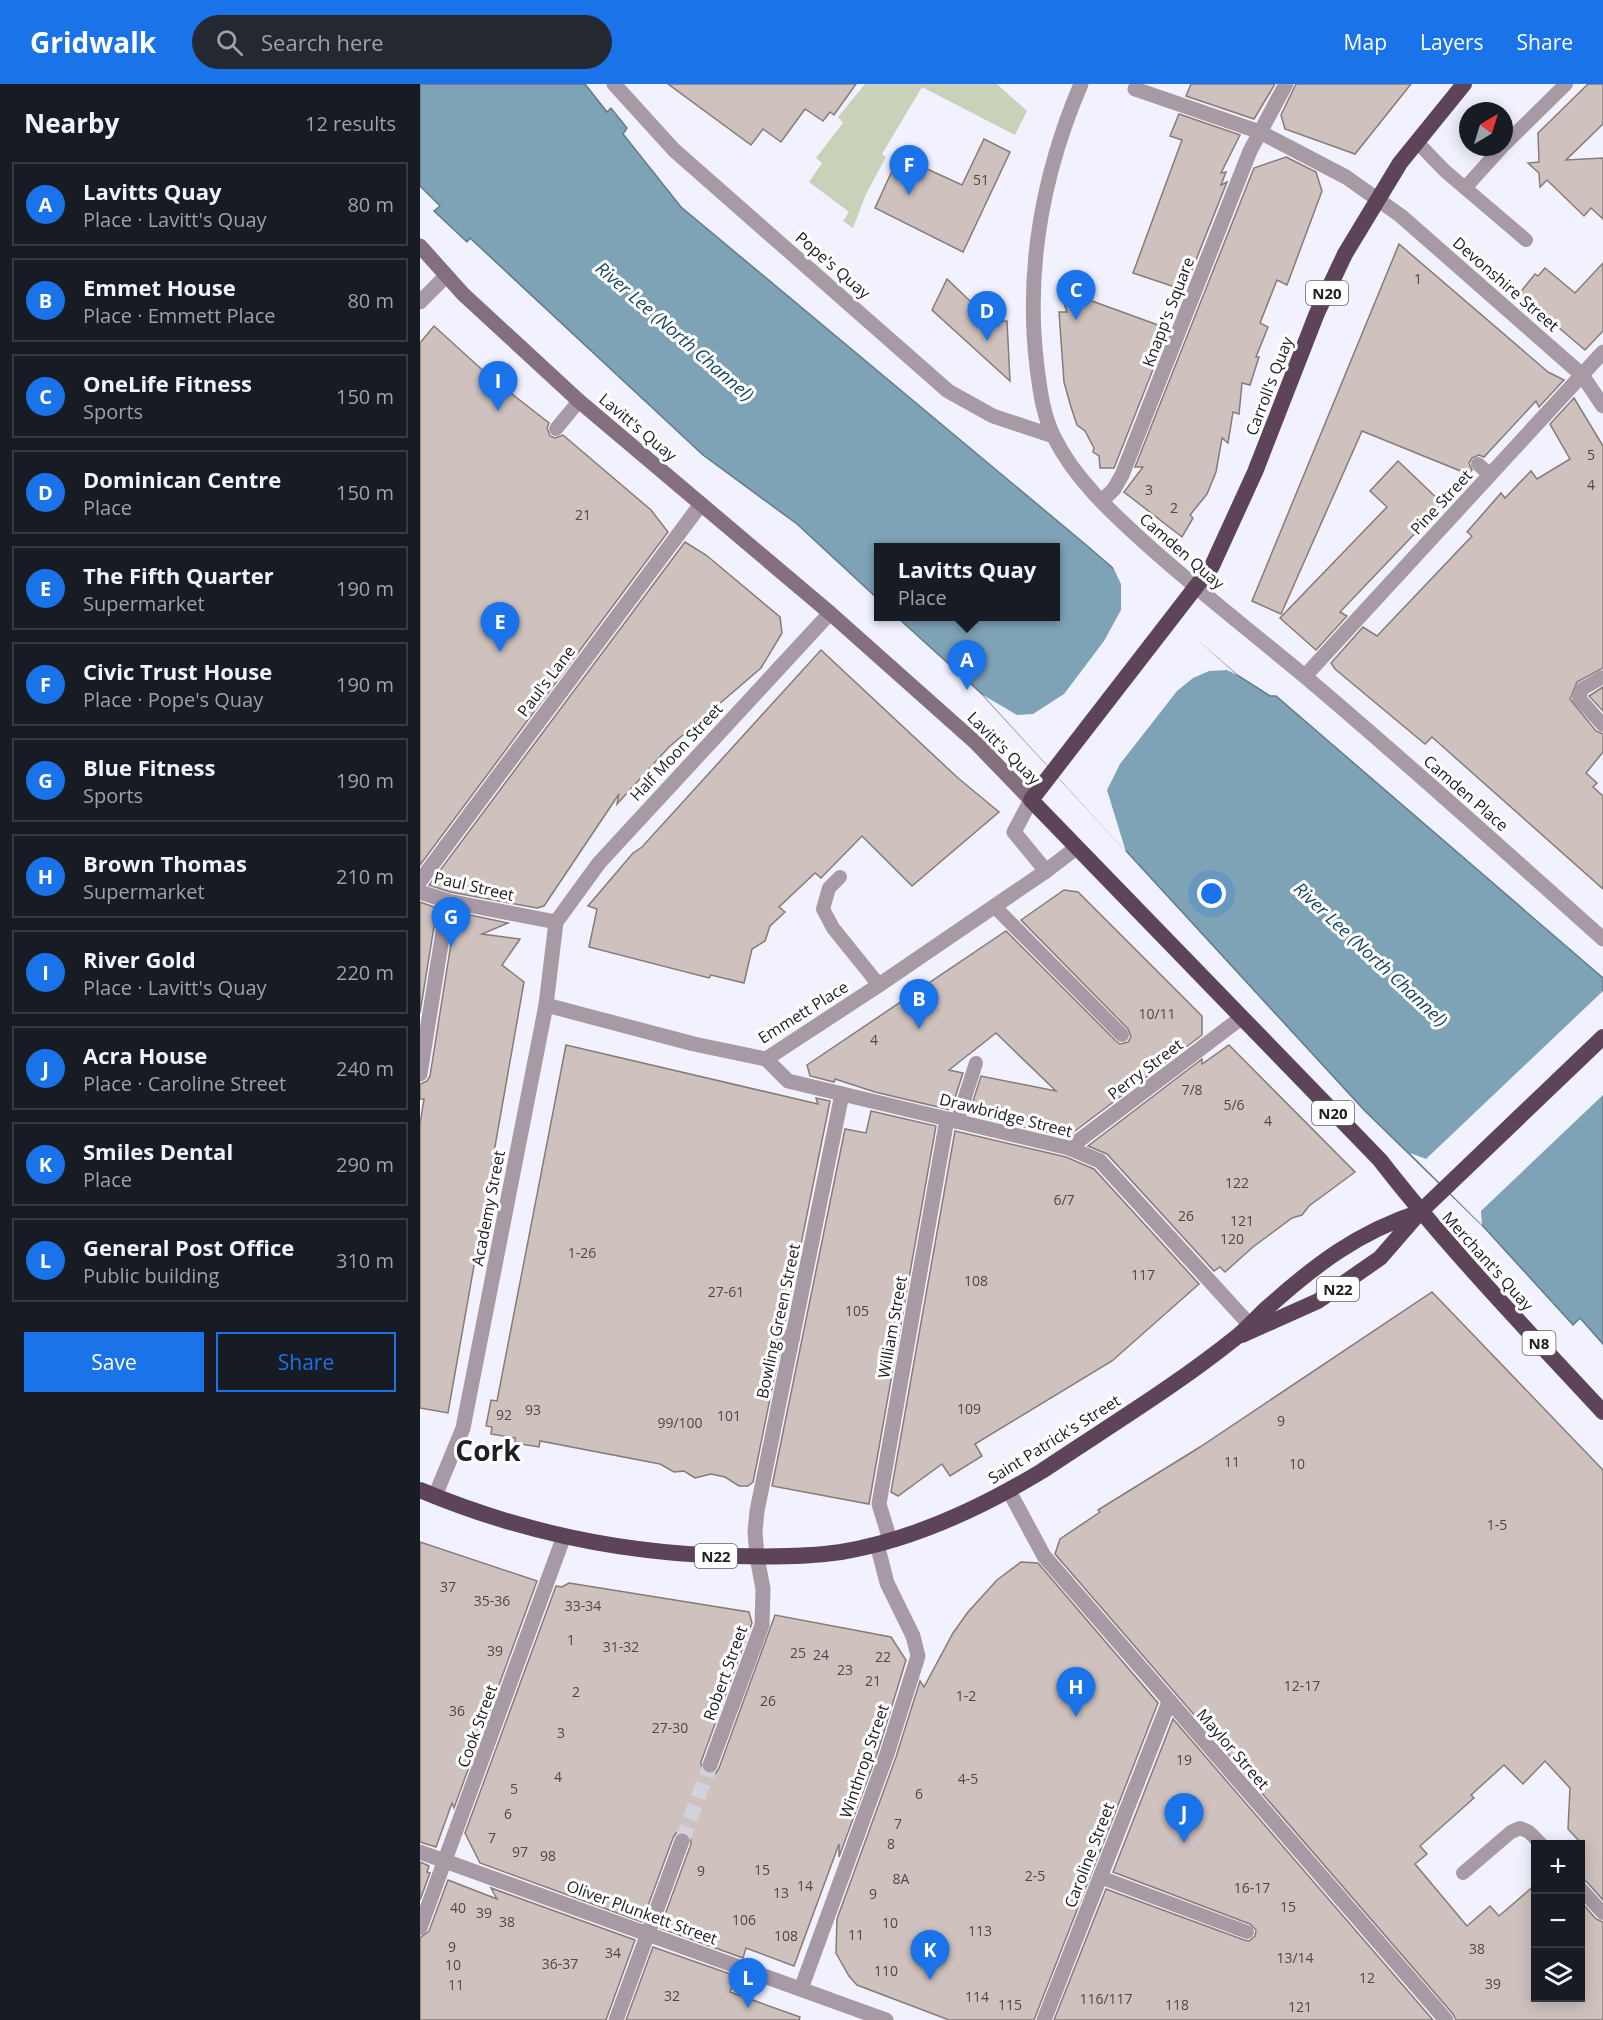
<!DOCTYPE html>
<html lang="en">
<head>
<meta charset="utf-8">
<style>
	:root { --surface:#171b24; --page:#242831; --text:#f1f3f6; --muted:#9ea1a6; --line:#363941; --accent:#1a73e8 }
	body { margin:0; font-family:"Open Sans",sans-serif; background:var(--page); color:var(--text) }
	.controls { position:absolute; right:18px; bottom:18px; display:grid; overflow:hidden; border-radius:0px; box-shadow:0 3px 15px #0003 }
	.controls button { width:54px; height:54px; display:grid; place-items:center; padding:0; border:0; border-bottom:2px solid var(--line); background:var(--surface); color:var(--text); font:30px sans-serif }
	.compass { position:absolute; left:1039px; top:18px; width:54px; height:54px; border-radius:50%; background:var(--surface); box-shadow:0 3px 15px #0003; rotate:38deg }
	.you { position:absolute; left:792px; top:810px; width:21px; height:21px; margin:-15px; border:4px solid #fff; border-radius:50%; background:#1a73e8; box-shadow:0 0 0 9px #1a73e833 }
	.badge { display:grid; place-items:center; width:39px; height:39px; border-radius:50%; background:var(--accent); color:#fff; font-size:20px; font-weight:700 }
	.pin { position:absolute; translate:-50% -50px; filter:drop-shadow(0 2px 3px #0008) }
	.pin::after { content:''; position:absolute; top:32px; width:21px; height:18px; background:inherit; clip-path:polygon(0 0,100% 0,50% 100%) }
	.popup { position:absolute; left:454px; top:459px; width:186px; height:78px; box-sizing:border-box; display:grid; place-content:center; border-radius:0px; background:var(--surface); filter:drop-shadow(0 2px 4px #0005); font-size:20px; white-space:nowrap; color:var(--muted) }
	.popup b { font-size:22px; color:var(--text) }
	.popup::after { content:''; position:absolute; left:50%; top:100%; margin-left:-12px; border:12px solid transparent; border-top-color:var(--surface) }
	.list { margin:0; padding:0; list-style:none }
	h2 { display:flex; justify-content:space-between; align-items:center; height:78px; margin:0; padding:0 24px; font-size:26px }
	h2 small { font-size:20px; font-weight:400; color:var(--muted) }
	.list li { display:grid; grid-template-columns:39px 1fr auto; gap:18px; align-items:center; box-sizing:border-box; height:84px; margin:0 12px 12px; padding:0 12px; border:2px solid var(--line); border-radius:0px }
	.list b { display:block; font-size:22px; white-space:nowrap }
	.list p { margin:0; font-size:20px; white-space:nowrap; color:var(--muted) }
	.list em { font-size:20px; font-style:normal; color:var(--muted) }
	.actions { display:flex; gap:12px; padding:18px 24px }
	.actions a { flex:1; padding:14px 0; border:2px solid var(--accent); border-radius:0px; text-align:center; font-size:21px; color:var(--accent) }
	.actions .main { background:var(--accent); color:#fff }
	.icon { flex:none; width:33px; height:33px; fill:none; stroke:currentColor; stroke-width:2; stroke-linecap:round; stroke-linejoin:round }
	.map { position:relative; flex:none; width:1183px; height:1936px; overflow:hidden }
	header { display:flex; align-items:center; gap:36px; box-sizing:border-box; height:84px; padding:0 30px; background:var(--accent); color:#fff }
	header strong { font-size:28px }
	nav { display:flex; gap:33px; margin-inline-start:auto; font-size:21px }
	.search { width:420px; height:54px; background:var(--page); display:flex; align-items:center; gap:15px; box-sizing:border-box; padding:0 21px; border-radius:33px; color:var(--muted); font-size:22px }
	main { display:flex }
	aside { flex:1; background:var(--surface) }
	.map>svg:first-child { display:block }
	.green { fill:#cad1b9 }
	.water { fill:#7ea2b6; stroke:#627b8a; stroke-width:1.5 }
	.pier { fill:#f2f2fe }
	.building { fill:#cfc2be; stroke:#877b77; stroke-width:1.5 }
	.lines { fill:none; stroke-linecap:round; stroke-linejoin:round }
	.pedestrian-tunnel { stroke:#d2d2dd; stroke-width:15; stroke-dasharray:15 8; stroke-linecap:butt }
	.service { stroke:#a89aa4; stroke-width:14 }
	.pedestrian { stroke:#a89aa4; stroke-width:15 }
	.minor { stroke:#a89aa4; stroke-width:15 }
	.tertiary { stroke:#a89aa4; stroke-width:15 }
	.secondary { stroke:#846f7e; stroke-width:15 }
	.trunk { stroke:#5e4458; stroke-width:16 }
	.labels { text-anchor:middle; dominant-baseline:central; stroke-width:6; stroke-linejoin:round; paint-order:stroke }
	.number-label { font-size:14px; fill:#4c484a }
	.shield { fill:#fff; stroke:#636366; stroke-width:1.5 }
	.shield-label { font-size:15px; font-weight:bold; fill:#202024 }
	.street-label { font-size:16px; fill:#202024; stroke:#fff }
	.water-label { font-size:18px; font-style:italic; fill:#17475e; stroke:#fff }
	.town-label { font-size:28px; font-weight:bold; fill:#202024; stroke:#fff }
</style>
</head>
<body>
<header>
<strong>Gridwalk</strong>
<div class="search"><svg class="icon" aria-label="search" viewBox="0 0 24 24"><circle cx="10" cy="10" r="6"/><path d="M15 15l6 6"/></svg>Search here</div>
<nav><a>Map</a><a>Layers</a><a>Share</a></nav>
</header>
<main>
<aside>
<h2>Nearby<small>12 results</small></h2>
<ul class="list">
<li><span class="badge">A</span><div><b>Lavitts Quay</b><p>Place · Lavitt's Quay</p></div><em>80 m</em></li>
<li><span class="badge">B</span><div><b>Emmet House</b><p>Place · Emmett Place</p></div><em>80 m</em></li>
<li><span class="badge">C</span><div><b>OneLife Fitness</b><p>Sports</p></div><em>150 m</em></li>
<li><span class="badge">D</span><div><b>Dominican Centre</b><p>Place</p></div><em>150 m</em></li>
<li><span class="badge">E</span><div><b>The Fifth Quarter</b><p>Supermarket</p></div><em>190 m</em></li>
<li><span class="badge">F</span><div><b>Civic Trust House</b><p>Place · Pope's Quay</p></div><em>190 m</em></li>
<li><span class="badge">G</span><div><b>Blue Fitness</b><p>Sports</p></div><em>190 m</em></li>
<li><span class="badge">H</span><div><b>Brown Thomas</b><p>Supermarket</p></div><em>210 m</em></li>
<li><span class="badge">I</span><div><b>River Gold</b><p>Place · Lavitt's Quay</p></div><em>220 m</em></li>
<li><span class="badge">J</span><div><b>Acra House</b><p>Place · Caroline Street</p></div><em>240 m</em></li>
<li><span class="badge">K</span><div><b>Smiles Dental</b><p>Place</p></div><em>290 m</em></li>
<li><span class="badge">L</span><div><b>General Post Office</b><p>Public building</p></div><em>310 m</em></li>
</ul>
<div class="actions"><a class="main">Save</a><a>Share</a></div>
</aside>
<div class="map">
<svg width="1183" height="1936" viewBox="0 0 1183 1936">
	<rect width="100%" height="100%" fill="#f2f2fe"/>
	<polygon class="green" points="445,0 577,0 607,27 595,51 502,3 462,70 466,73 446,110 433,144 423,137 429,128 389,98 402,79 396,74 423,39 418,33"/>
	<polygon class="water" points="0,0 165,0 187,28 191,24 207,44 203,50 261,123 665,460 817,591 850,612 856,612 1183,894 1183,1260 1160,1234 1153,1241 1062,1141 944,1026 563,611 477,533 636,532 636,464 458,464 458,515 377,440 283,371 50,154 47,158 14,127 20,122 0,102"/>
	<g class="pier">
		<polygon points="691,479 817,591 807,586 789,587 773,594 757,607 700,680 687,706 706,768 563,611 597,631 613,630 644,610 684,557 701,526 701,500"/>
		<polygon points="1183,907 1183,1011 1061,1127 1062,1141 990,1069 1006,1075"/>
	</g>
	<g class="building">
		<polygon points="248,0 436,0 414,31 410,28 403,37 385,25 361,58 343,45 331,61"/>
		<polygon points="771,0 855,0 834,35 766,12"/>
		<polygon points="876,0 991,0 935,70 865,45 861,31"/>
		<polygon points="1168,0 1183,0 1183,40 1146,76 1183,74 1183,135 1171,124 1164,132 1127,96 1120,103 1119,89 1108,79 1119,78 1118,49"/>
		<polygon points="759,30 820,51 801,89 806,88 801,101 807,98 764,206 713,189 762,56 750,52"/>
		<polygon points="564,55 590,68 543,168 455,124 479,72 542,101"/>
		<polygon points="866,73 896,88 902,107 867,201 857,196 840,239 848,243 836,273 839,273 830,301 822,299 819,330 813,328 808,359 802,354 796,388 787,410 770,431 773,434 762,453 704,408 723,383 715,383 834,84"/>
		<polygon points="979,160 1128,288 1144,296 1119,323 1116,317 1064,373 1059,371 1052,374 1049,379 1052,386 1048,390 942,347 861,530 832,517"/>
		<polygon points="1183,179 1183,247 1165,266 1099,210 1115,190 1118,192 1125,184 1155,209"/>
		<polygon points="527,195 572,238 587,237 590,297 512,226"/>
		<polygon points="639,205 749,245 694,384 680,384 679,372 673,368 674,364 665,347 657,341 651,323 644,298 639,228 647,228"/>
		<polygon points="14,242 69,292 129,339 127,344 130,352 135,354 143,351 231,426 248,448 0,781 0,259"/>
		<polygon points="1154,314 1183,362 1183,584 1157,598 1150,615 1176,647 1183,650 1183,668 1166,689 1177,699 1173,703 1183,712 1183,805 1012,653 1005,660 915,585 911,579 943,543 957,552 1052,452 1047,448 1081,409 1085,414 1111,387 1117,395 1150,375 1130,340"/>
		<polygon points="978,377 1023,420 920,528 927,532 896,566 860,534 967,423 950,407"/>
		<polygon points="265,458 286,471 360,533 362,549 341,584 249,663 197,720 199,710 124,822 117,824 30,808 9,801"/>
		<polygon points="401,566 538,694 579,728 492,802 442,752 401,794 395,789 359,823 365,828 350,842 345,857 332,865 324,899 291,891 289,894 169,863 177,825 168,822 213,769 222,763"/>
		<polygon points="1183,603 1183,627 1169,612"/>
		<polygon points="644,806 658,808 782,932 782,951 647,1053 549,1030 561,992 636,1007 576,949 529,986 543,989 531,1026 455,1008 415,995 414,998 390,992 387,981 586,847 696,957 700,960 708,958 711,953 708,945 601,836"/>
		<polygon points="0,818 17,824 0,929"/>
		<polygon points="36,828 88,839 62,850 100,855 82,881 104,898 28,1329 0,1324 0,1040 4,1015 0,1015 0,1000 7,997 10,992"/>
		<polygon points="146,961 398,1020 396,1014 410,1017 364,1244 356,1244 351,1250 354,1259 361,1261 333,1398 328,1402 319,1402 305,1393 291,1390 275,1394 264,1387 254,1388 240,1380 120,1357 119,1363 95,1359 95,1354 71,1350 72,1343 66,1342 71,1316 77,1317"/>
		<polygon points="809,961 935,1088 889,1122 882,1131 872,1134 833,1163 805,1188 800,1183 794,1187 687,1070 668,1062 782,975 782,980"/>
		<polygon points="451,1027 516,1042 449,1420 352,1402 425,1045 446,1049"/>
		<polygon points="535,1047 646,1073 674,1085 779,1200 692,1277 555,1360 562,1372 530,1392 522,1380 478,1412 471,1408"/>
		<polygon points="1012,1208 1183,1386 1183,1816 1167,1798 1161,1795 1161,1759 1148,1745 1150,1704 1125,1677 1103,1700 1084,1681 1051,1711 1054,1714 1000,1762 1007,1770 995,1780 1047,1842 1070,1822 1079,1832 1116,1800 1116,1914 1161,1914 1161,1818 1176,1835 1183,1838 1183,1936 1036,1936 1033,1930 635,1470 640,1455 680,1428 678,1426 780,1363"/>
		<polygon points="0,1458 117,1497 34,1724 32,1719 16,1763 0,1758"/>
		<polygon points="601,1478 618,1479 738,1619 614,1936 529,1936 437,1901 429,1892 416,1869 417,1835 476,1673 500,1597 504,1603 533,1549 548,1528 577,1496"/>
		<polygon points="149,1499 329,1528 332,1539 281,1678 282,1687 287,1690 296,1689 299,1684 355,1531 471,1553 486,1576 458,1667 419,1773 419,1760 374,1882 326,1864 323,1874 240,1844 271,1760 270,1751 265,1748 256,1749 253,1754 222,1838 60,1779 45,1749 136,1502 142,1503"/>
		<polygon points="753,1635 1013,1936 634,1936 686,1805 824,1856 829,1857 835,1852 836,1846 830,1840 693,1788"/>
		<polygon points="0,1778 9,1782 7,1788 10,1789 0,1816"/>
		<polygon points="28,1796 77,1815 71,1804 215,1856 186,1936 0,1936 0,1854 9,1847"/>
		<polygon points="233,1863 316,1892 310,1908 380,1933 379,1936 206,1936"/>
	</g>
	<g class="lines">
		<polyline class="pedestrian-tunnel" points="262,1757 290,1681"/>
		<g class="service">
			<polyline points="997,58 1025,87 1106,156"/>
			<polyline points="1084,61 1146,0"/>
			<polyline points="1045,104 1082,63"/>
			<polyline points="136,345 159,317"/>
			<polyline points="1058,380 1070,391"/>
			<polyline points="1183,593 1162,605 1159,614 1183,641"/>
			<polyline points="420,793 409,804 403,825 413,844 459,901"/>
			<polyline points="574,822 702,951"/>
			<polyline points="537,1038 556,979"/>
			<polyline points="360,1252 373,1254"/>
			<polyline points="1043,1789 1091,1748 1100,1744 1109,1748 1121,1760"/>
			<polyline points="680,1793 827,1848"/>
			<polyline points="1160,1804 1183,1829"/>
		</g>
		<g class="pedestrian">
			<polyline points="0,797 281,420"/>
			<polyline points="0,808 28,817 136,838"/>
			<polyline points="459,901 626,787"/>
			<polyline points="0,990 28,817"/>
			<polyline points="589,1407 624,1472 1026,1936"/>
			<polyline points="290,1681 342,1541 343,1505 337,1473"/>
			<polyline points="0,1768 466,1936"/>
			<polyline points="0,1844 144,1452"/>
			<polyline points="381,1905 467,1670 498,1572 493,1552 467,1499 457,1460"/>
			<polyline points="196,1936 262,1757"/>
			<polyline points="624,1936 749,1618"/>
		</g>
		<g class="minor">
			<polyline points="715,5 840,48 926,93 981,132 1162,291 1183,322"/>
			<polyline points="0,218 26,192"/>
			<polyline points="682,417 694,405 702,391 830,67 866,0"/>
			<polyline points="885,592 1183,268"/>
			<polyline points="611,716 594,748 626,787 656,764"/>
			<polyline points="126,921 274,960 346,975 459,901"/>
			<polyline points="346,975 368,997 649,1064 680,1077 829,1240"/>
			<polyline points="649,1064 821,934"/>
			<polyline points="470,1456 459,1420 527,1035"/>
			<polyline points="337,1473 335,1448 337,1427 422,1010"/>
		</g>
		<g class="tertiary">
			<polyline points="194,0 254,66 528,307 573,332 633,352"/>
			<path d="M661 0C623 89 605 186 617 283 620 307 623 331 634 353 654 394 690 427 724 458 775 504 829 546 882 590 984 676 1084 766 1183 855"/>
			<polyline points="15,1412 43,1344 126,921 136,838 179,779 410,529"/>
		</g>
		<polyline class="secondary" points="0,162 43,210 159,317 410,529 556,659 611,716"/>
		<g class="trunk">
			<path d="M1044 0 980 79 925 170 897 229 835 388 792 482 611 716 960 1076C1029 1165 1107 1246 1183 1328"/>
			<polyline points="822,1251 898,1217 960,1174 1000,1128 1183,953"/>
			<path d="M0 1406C100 1448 205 1470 313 1472 349 1473 386 1473 421 1468 493 1456 561 1424 622 1387 686 1344 754 1303 814 1255 826 1246 836 1234 847 1224 895 1181 938 1148 1000 1128"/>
		</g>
	</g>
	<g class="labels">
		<g class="number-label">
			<text x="561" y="95">51</text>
			<text x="998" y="194">1</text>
			<text x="1171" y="370">5</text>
			<text x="1171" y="400">4</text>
			<text x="729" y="405">3</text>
			<text x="754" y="423">2</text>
			<text x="163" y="430">21</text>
			<text x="737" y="929">10/11</text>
			<text x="454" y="955">4</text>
			<text x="772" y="1005">7/8</text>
			<text x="814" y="1020">5/6</text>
			<text x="848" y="1036">4</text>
			<text x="817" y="1098">122</text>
			<text x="644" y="1115">6/7</text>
			<text x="766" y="1131">26</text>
			<text x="822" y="1136">121</text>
			<text x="812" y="1154">120</text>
			<text x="162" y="1168">1-26</text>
			<text x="723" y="1190">117</text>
			<text x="556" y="1196">108</text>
			<text x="306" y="1207">27-61</text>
			<text x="437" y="1226">105</text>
			<text x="549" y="1324">109</text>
			<text x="113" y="1325">93</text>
			<text x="84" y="1330">92</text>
			<text x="309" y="1331">101</text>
			<text x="861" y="1336">9</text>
			<text x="260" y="1338">99/100</text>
			<text x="812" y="1377">11</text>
			<text x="877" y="1379">10</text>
			<text x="1077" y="1440">1-5</text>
			<text x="28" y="1502">37</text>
			<text x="72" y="1516">35-36</text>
			<text x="163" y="1521">33-34</text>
			<text x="151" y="1555">1</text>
			<text x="201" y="1562">31-32</text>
			<text x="75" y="1566">39</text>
			<text x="378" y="1568">25</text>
			<text x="401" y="1570">24</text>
			<text x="463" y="1572">22</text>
			<text x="425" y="1585">23</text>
			<text x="453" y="1596">21</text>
			<text x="882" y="1601">12-17</text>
			<text x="156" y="1607">2</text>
			<text x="546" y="1611">1-2</text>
			<text x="348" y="1616">26</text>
			<text x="37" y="1626">36</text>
			<text x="250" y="1643">27-30</text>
			<text x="141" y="1648">3</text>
			<text x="764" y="1675">19</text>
			<text x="138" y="1692">4</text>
			<text x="548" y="1694">4-5</text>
			<text x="94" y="1704">5</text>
			<text x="499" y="1709">6</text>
			<text x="88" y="1729">6</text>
			<text x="478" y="1739">7</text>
			<text x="72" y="1753">7</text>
			<text x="471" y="1759">8</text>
			<text x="100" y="1767">97</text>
			<text x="128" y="1771">98</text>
			<text x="342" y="1785">15</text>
			<text x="281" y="1786">9</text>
			<text x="615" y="1791">2-5</text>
			<text x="481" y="1794">8A</text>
			<text x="385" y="1801">14</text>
			<text x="832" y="1803">16-17</text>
			<text x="361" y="1808">13</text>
			<text x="453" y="1809">9</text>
			<text x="868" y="1822">15</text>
			<text x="38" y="1823">40</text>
			<text x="64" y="1828">39</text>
			<text x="324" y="1835">106</text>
			<text x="87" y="1837">38</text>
			<text x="470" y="1838">10</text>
			<text x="560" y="1846">113</text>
			<text x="436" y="1850">11</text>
			<text x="366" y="1851">108</text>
			<text x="32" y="1862">9</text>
			<text x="1057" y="1864">38</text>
			<text x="193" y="1868">34</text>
			<text x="875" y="1873">13/14</text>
			<text x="140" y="1879">36-37</text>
			<text x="33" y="1880">10</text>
			<text x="466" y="1886">110</text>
			<text x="947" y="1893">12</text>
			<text x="1073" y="1899">39</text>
			<text x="36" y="1900">11</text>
			<text x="252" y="1911">32</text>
			<text x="557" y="1912">114</text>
			<text x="686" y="1914">116/117</text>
			<text x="590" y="1920">115</text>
			<text x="757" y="1920">118</text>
			<text x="880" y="1922">121</text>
		</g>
		<g class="shield">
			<rect x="886" y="197" width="42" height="24" rx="4.5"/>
			<rect x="892" y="1017" width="42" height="24" rx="4.5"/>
			<rect x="897" y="1193" width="42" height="24" rx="4.5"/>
			<rect x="1102.5" y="1247" width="33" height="24" rx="4.5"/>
			<rect x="275" y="1460" width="42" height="24" rx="4.5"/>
		</g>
		<g class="shield-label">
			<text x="907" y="209">N20</text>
			<text x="913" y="1029">N20</text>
			<text x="918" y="1205">N22</text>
			<text x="1119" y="1259">N8</text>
			<text x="296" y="1472">N22</text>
		</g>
		<g class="street-label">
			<text transform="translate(413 181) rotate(41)">Pope's Quay</text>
			<text transform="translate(1086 200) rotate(41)">Devonshire Street</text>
			<text transform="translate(748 228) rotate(-69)">Knapp's Square</text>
			<text transform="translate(849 302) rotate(-69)">Carroll's Quay</text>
			<text transform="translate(218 343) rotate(40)">Lavitt's Quay</text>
			<text transform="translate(1021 418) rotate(-47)">Pine Street</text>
			<text transform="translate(762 467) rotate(41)">Camden Quay</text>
			<text transform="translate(126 597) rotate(-53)">Paul's Lane</text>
			<text transform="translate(584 664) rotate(45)">Lavitt's Quay</text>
			<text transform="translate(256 668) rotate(-47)">Half Moon Street</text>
			<text transform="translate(1046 709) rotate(41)">Camden Place</text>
			<text transform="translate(54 802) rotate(13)">Paul Street</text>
			<text transform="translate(383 928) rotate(-32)">Emmett Place</text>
			<text transform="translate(725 985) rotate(-37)">Perry Street</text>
			<text transform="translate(586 1031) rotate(14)">Drawbridge Street</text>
			<text transform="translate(68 1124) rotate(-79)">Academy Street</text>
			<text transform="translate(1068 1177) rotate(48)">Merchant's Quay</text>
			<text transform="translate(358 1237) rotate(-78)">Bowling Green Street</text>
			<text transform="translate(472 1243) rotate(-80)">William Street</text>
			<text transform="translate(634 1355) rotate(-32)">Saint Patrick's Street</text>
			<text transform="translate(305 1589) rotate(-70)">Robert Street</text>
			<text transform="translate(57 1642) rotate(-70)">Cook Street</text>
			<text transform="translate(813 1665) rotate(49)">Maylor Street</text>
			<text transform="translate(444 1677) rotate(-71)">Winthrop Street</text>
			<text transform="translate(669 1771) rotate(-69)">Caroline Street</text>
			<text transform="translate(222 1828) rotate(20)">Oliver Plunkett Street</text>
		</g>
		<g class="water-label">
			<text transform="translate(255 247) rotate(41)">River Lee (North Channel)</text>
			<text transform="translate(951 870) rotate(43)">River Lee (North Channel)</text>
		</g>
		<g class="town-label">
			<text x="68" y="1366">Cork</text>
		</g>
	</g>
</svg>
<div class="controls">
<button>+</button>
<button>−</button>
<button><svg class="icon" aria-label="layers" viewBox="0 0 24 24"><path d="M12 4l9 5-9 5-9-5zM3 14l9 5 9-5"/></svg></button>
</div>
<svg class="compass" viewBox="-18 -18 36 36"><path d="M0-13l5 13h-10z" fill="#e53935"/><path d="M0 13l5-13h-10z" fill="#9ea1a6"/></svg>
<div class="you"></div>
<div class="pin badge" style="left:547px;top:606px">A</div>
<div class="popup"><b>Lavitts Quay</b>Place</div>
<div class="pin badge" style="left:499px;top:945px">B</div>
<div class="pin badge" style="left:656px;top:236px">C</div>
<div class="pin badge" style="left:567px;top:257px">D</div>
<div class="pin badge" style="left:80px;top:568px">E</div>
<div class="pin badge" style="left:489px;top:111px">F</div>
<div class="pin badge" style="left:31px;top:863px">G</div>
<div class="pin badge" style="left:656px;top:1633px">H</div>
<div class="pin badge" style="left:78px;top:327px">I</div>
<div class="pin badge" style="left:764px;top:1759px">J</div>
<div class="pin badge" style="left:510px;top:1896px">K</div>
<div class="pin badge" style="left:328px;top:1924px">L</div>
</div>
</main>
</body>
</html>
